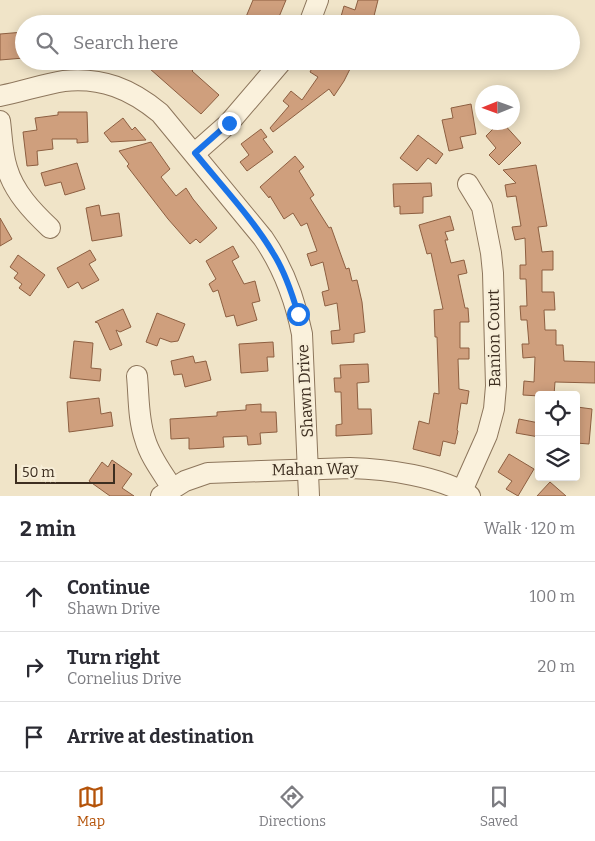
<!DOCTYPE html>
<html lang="en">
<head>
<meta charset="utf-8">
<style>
	:root { --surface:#fff; --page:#f2f2f3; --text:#2b2b33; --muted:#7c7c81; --line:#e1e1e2; --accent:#b45309 }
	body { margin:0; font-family:Bitter,serif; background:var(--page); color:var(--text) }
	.controls { position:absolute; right:15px; bottom:15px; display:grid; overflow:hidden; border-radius:5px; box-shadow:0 2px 12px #0003 }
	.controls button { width:45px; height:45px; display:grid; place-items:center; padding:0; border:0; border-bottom:1px solid var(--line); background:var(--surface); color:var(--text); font:25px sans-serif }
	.compass { position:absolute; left:475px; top:85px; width:45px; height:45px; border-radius:50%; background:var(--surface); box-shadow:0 2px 12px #0003; rotate:269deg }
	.scale { position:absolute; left:15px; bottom:12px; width:100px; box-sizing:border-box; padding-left:5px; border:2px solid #3d2e20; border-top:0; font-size:14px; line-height:18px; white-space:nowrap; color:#3d2e20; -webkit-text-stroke:4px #f7eed8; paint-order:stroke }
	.stop { position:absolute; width:15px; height:15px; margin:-11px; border:4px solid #1a73e8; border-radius:50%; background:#fff }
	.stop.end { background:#1a73e8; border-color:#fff; box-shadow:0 1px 5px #0008 }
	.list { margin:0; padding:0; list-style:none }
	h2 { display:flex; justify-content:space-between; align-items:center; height:65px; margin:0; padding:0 20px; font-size:21px }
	h2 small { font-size:16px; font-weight:400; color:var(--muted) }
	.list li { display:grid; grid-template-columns:32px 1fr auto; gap:15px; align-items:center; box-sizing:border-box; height:70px; padding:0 20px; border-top:1px solid var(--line) }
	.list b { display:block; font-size:19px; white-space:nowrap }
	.list p { margin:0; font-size:16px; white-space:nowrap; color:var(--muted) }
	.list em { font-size:16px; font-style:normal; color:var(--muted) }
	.icon { flex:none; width:28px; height:28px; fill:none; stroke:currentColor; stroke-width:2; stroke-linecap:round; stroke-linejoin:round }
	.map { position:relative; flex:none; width:595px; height:496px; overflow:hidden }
	.search { position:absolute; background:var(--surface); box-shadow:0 2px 12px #0003; left:15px; right:15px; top:15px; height:55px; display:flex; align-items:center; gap:12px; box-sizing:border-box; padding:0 18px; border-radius:28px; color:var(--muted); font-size:19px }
	.sheet { height:275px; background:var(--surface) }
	nav { display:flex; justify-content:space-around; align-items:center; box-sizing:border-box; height:70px; border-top:1px solid var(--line); background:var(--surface); font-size:14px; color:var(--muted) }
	nav a { display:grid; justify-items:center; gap:2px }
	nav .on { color:var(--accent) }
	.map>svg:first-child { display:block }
	.building { fill:#cf9f7d; stroke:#8d5f41 }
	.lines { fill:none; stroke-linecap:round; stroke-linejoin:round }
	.minor-casing { stroke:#8d765c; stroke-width:22 }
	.minor { stroke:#faf1dc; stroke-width:20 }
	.route { stroke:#1a73e8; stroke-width:6 }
	.labels { text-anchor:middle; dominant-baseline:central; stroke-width:4.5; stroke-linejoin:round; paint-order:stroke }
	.street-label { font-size:16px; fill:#3d2e20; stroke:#f7eed8 }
</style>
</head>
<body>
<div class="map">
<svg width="595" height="496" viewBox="0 0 595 496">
	<rect width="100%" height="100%" fill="#f0e4c8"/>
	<g class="building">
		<polygon points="253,0 286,0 276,24 243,24"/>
		<polygon points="358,0 378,0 372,24 355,24 340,20 344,6 355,10"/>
		<polygon points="24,32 24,58 0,60 0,34"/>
		<polygon points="141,61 201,61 192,71 219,95 201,114"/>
		<polygon points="316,61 354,61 344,81 334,96 329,89 273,132 270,128 289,106 283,101 291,91 302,100 318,77 310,72"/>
		<polygon points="471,104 476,134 460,137 463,148 449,151 442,120 453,118 451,108"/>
		<polygon points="58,112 87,112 88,142 77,143 77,139 52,139 53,149 37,151 38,165 27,166 23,132 37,130 35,118 58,115"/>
		<polygon points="123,118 132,130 135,127 146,140 111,142 104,133"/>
		<polygon points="500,122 502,122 521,143 499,165 489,155 496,148 486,136"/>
		<polygon points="261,129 267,137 263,139 273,152 247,171 240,162 249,155 241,144"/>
		<polygon points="418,135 443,154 436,164 428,158 417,171 400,158"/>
		<polygon points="151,142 170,169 161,177 176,196 186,188 193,199 217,228 200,243 196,239 190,244 168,219 127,166 129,164 119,151"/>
		<polygon points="295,156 304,167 299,171 314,195 310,198 329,228 331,227 346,269 349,268 352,281 357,280 362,302 365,332 354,334 354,342 332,344 331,331 340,330 337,303 325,306 322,292 329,290 323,262 311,266 307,254 317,251 307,223 301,226 293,213 284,219 270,196 269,198 260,187"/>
		<polygon points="77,163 85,189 65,195 61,182 45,186 41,173"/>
		<polygon points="536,165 547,226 538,227 542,252 553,251 553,270 542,270 542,292 554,292 555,310 544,310 545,330 556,330 556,345 563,345 564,361 595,362 595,383 555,382 554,395 539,396 523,395 524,381 534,382 535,357 523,358 522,344 529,344 527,320 521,320 520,306 527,306 526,279 520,279 520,265 526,265 525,238 515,240 512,227 521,226 516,196 507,197 505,185 516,183 503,170"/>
		<polygon points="431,183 432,196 423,197 423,213 400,214 400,206 394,207 393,184"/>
		<polygon points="99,205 101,216 119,213 122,236 92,241 86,208"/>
		<polygon points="450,216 454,230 445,232 448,240 445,240 451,263 464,260 467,273 458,275 465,308 468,308 469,322 460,322 460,348 469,348 469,359 458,359 459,389 469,391 467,404 461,403 457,430 458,431 455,444 443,441 440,456 413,449 419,421 429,424 434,393 439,394 437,337 435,337 434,310 443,309 431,253 427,254 419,225"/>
		<polygon points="0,218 12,239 0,246"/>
		<polygon points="233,246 239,257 232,261 244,284 255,281 260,301 252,303 257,320 237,326 234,315 226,317 218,290 213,292 209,284 216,279 206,261"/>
		<polygon points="90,250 96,260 89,264 99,280 82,289 78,282 68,288 57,268"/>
		<polygon points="18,255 45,275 30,296 19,288 22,284 14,278 18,273 10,267"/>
		<polygon points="123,309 131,327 120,332 116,330 122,345 110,350 98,323 95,322"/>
		<polygon points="157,313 185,324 178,341 171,342 160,338 157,346 146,342"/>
		<polygon points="74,341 93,343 91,368 101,369 100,381 70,378"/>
		<polygon points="273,342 274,357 267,357 268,371 241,373 239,344"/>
		<polygon points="193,356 195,363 206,361 211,380 185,387 182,374 174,375 171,361"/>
		<polygon points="368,364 369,382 357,383 358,409 371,409 372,434 336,436 336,425 342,424 341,392 335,392 334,378 341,378 340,365"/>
		<polygon points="99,398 101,414 111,412 113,426 69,432 67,402"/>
		<polygon points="261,404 261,412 276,412 277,432 260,433 261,444 248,445 247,436 223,437 224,447 189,449 189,438 171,439 170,419 217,416 217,412 246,410 246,405"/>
		<polygon points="577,407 592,409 589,444 576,443"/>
		<polygon points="519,419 539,423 539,437 516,433"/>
		<polygon points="509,454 534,469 518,496 506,489 512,481 498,472"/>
		<polygon points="112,460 132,474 122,488 134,496 110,496 89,481 102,462 108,467"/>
		<polygon points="550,482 566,496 537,496"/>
	</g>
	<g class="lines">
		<defs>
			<g id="minor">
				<polyline points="309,24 318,0"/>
				<path d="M0 96C21 92 44 84 64 81 102 77 131 89 160 113L263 238C283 267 295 299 302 334L309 496"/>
				<path d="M0 121C2 136 2 153 7 168 14 192 32 211 50 228"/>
				<polyline points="195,153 229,123 282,61"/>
				<path d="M137 376C139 397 138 419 145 439 150 457 162 472 172 488"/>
				<polyline points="462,491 487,435 494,409 496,386 493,273 491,253 482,207 468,184"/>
				<path d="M161 496 185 481 208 473 350 468C386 469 440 476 470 496"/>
			</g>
		</defs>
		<use href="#minor" class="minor-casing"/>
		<use href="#minor" class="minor"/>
	</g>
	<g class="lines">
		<path class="route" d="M229 123 195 153C220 184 253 219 273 253 285 272 292 293 298 314"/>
	</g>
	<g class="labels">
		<g class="street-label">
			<text transform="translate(494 338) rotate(-91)">Banion Court</text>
			<text transform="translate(305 391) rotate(-93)">Shawn Drive</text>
			<text transform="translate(315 469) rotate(-1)">Mahan Way</text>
		</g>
	</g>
</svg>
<div class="controls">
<button><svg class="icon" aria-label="locate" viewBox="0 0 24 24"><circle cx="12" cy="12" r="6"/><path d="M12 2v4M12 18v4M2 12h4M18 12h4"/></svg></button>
<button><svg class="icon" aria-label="layers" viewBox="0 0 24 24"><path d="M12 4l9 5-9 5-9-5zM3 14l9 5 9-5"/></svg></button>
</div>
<svg class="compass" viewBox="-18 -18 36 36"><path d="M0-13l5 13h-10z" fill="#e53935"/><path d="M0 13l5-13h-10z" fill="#7c7c81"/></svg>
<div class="scale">50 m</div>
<div class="stop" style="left:298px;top:314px"></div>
<div class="stop end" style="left:229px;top:123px"></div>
<div class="search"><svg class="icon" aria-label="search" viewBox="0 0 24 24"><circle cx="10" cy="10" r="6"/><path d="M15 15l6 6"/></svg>Search here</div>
</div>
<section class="sheet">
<h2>2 min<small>Walk · 120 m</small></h2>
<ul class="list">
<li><svg class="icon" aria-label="ahead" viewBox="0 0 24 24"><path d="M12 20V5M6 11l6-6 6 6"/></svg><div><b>Continue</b><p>Shawn Drive</p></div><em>100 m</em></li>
<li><svg class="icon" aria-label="right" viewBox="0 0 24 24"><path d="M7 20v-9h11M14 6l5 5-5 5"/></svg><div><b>Turn right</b><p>Cornelius Drive</p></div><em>20 m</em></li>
<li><svg class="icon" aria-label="arrive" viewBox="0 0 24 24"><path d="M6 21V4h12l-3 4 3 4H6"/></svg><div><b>Arrive at destination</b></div></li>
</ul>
</section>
<nav>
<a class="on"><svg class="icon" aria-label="map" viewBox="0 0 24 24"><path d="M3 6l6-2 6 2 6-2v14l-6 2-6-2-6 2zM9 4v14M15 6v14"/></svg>Map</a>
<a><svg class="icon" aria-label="directions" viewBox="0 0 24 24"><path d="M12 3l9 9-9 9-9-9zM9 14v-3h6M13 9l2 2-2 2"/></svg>Directions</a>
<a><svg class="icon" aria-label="saved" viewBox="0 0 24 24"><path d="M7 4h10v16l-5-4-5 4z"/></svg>Saved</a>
</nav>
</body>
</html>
